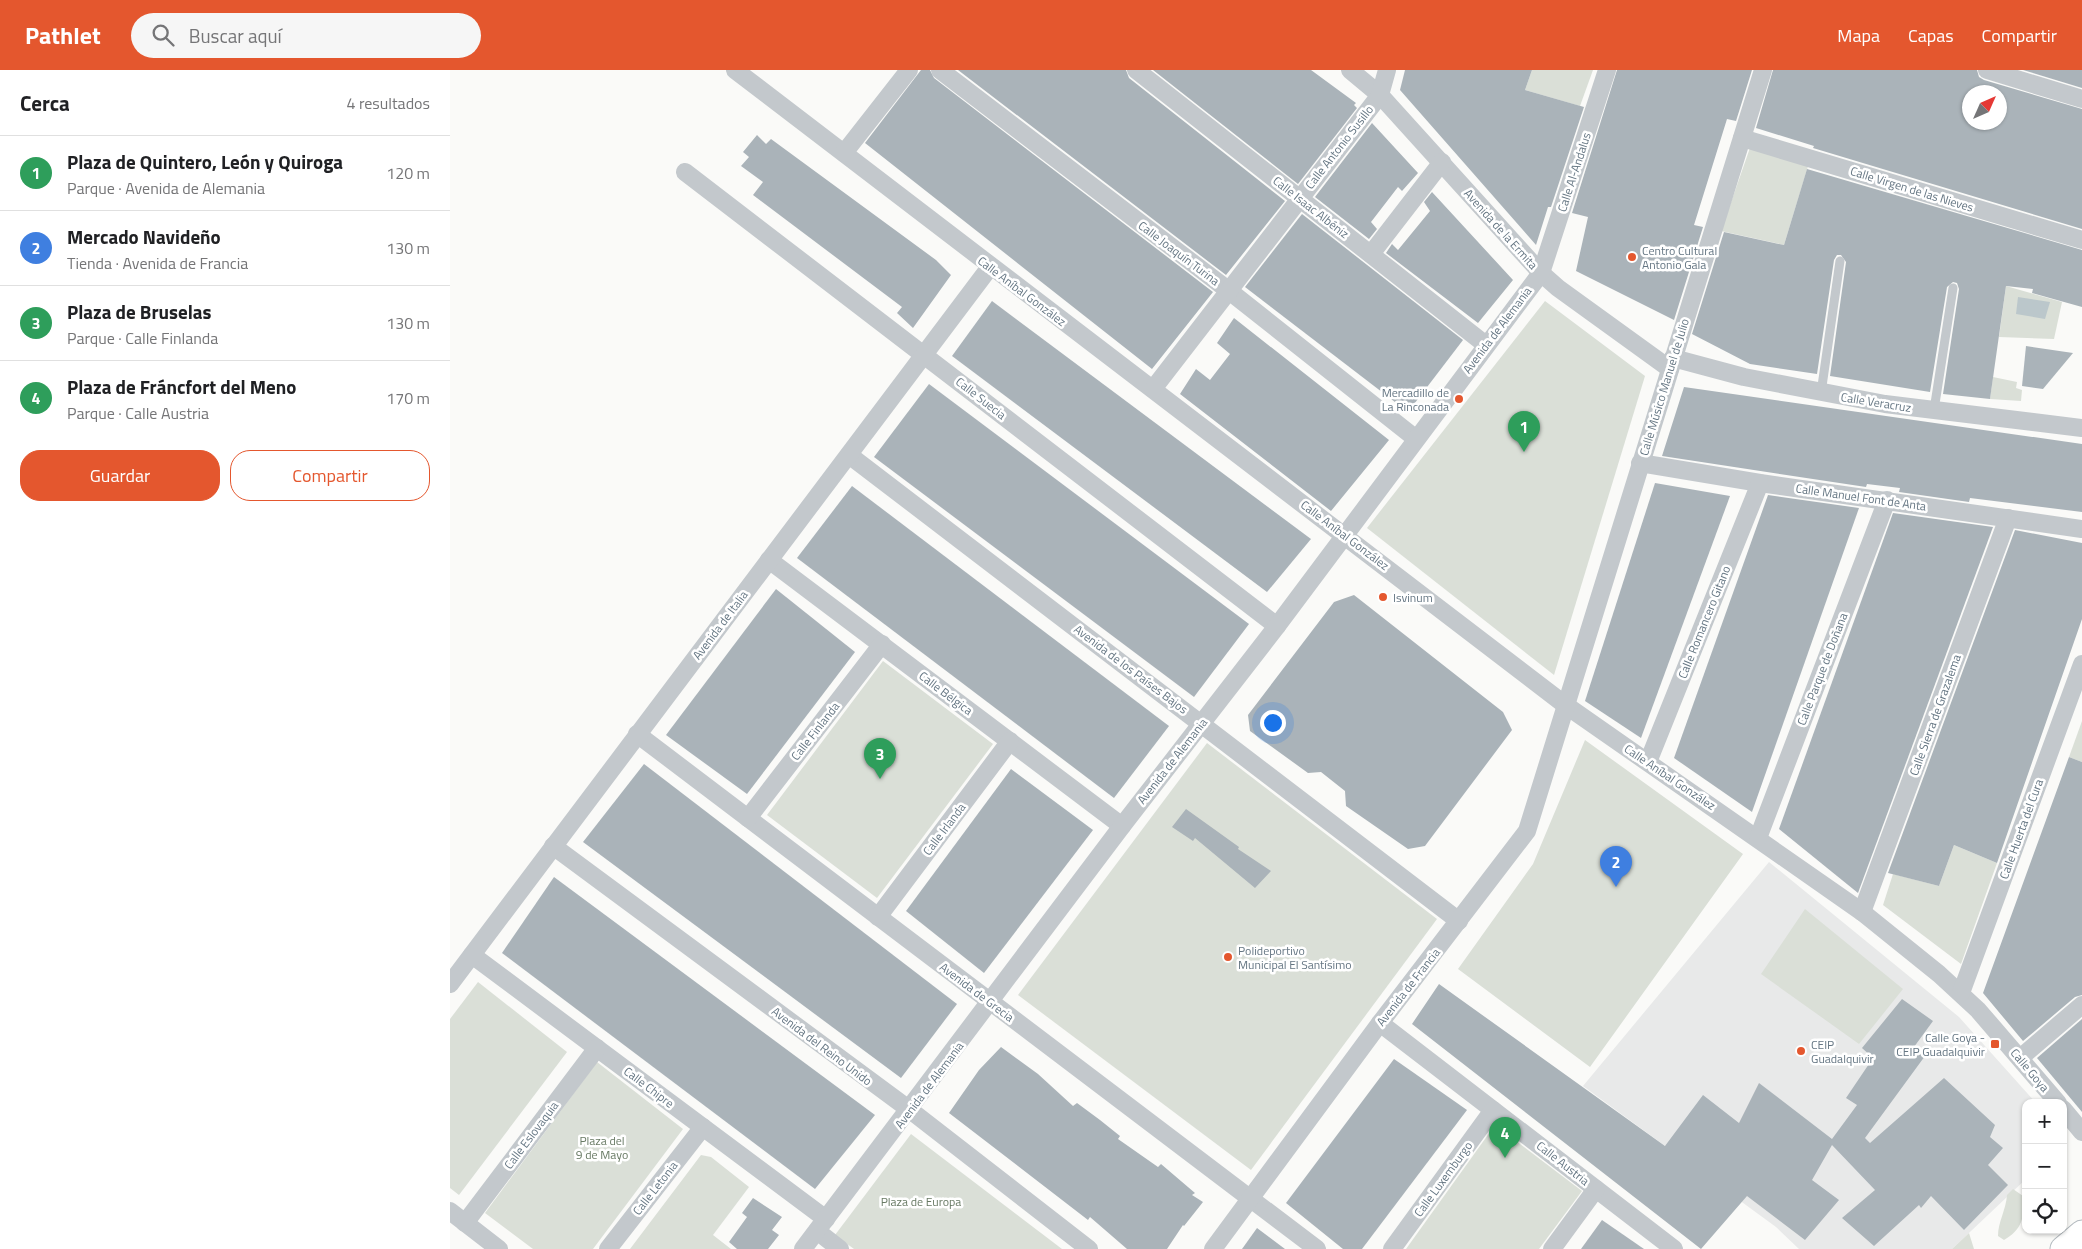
<!DOCTYPE html>
<html lang="es">
<head>
<meta charset="utf-8">
<style>
	:root { --surface:#fff; --page:#f6f6f6; --text:#202124; --muted:#757577; --line:#e0e0e0; --accent:#e4572e }
	body { margin:0; font-family:"Titillium Web",sans-serif; background:var(--page); color:var(--text) }
	.controls { position:absolute; right:15px; bottom:15px; display:grid; overflow:hidden; border-radius:10px; box-shadow:0 1px 4px #0004 }
	.controls button { width:45px; height:45px; display:grid; place-items:center; padding:0; border:0; border-bottom:1px solid var(--line); background:var(--surface); color:var(--text); font:25px sans-serif }
	.compass { position:absolute; left:1512px; top:15px; width:45px; height:45px; border-radius:50%; background:var(--surface); box-shadow:0 1px 4px #0004; rotate:45deg }
	.you { position:absolute; left:822px; top:652px; width:18px; height:18px; margin:-12px; border:4px solid #fff; border-radius:50%; background:#1a73e8; box-shadow:0 0 0 8px #1a73e833 }
	.badge { display:grid; place-items:center; width:32px; height:32px; border-radius:50%; background:var(--accent); color:#fff; font-size:16px; font-weight:700 }
	.pin { position:absolute; translate:-50% -41px; filter:drop-shadow(0 1px 2px #0008) }
	.pin::after { content:''; position:absolute; top:26px; width:18px; height:15px; background:inherit; clip-path:polygon(0 0,100% 0,50% 100%) }
	.list { margin:0; padding:0; list-style:none }
	h2 { display:flex; justify-content:space-between; align-items:center; height:65px; margin:0; padding:0 20px; font-size:21px }
	h2 small { font-size:16px; font-weight:400; color:var(--muted) }
	.list li { display:grid; grid-template-columns:32px 1fr auto; gap:15px; align-items:center; box-sizing:border-box; height:75px; padding:0 20px; border-top:1px solid var(--line) }
	.list b { display:block; font-size:19px; white-space:nowrap }
	.list p { margin:0; font-size:16px; white-space:nowrap; color:var(--muted) }
	.list em { font-size:16px; font-style:normal; color:var(--muted) }
	.actions { display:flex; gap:10px; padding:15px 20px }
	.actions a { flex:1; padding:11px 0; border:1px solid var(--accent); border-radius:20px; text-align:center; font-size:18px; color:var(--accent) }
	.actions .main { background:var(--accent); color:#fff }
	.icon { flex:none; width:28px; height:28px; fill:none; stroke:currentColor; stroke-width:2; stroke-linecap:round; stroke-linejoin:round }
	.map { position:relative; flex:none; width:1632px; height:1179px; overflow:hidden }
	header { display:flex; align-items:center; gap:30px; box-sizing:border-box; height:70px; padding:0 25px; background:var(--accent); color:#fff }
	header strong { font-size:24px }
	nav { display:flex; gap:28px; margin-inline-start:auto; font-size:18px }
	.search { width:350px; height:45px; background:var(--page); display:flex; align-items:center; gap:12px; box-sizing:border-box; padding:0 18px; border-radius:28px; color:var(--muted); font-size:19px }
	main { display:flex }
	aside { flex:1; background:var(--surface) }
	.map>svg:first-child { display:block }
	.built { fill:#e8e9e9 }
	.green { fill:#dadfd7 }
	.water { fill:#bbc7cb }
	.building { fill:#aab3b9; fill-rule:evenodd }
	.lines { fill:none; stroke-linecap:round; stroke-linejoin:round }
	.secondary-casing { stroke:#b3babf; stroke-width:27 }
	.lane { stroke:#c3c8cc; stroke-width:9 }
	.street { stroke:#c3c8cc; stroke-width:18 }
	.secondary { stroke:#fff; stroke-width:25 }
	.poi-dot { fill:#e4572e; stroke:#fff; stroke-width:2 }
	.labels { text-anchor:middle; dominant-baseline:central; stroke-width:5; stroke-linejoin:round; paint-order:stroke }
	.street-label { font-size:12px; fill:#657683; stroke:#fff }
	.poi-label { font-size:12px; fill:#657683; stroke:#fff; text-anchor:start }
	.park-label { font-size:12px; fill:#687a64; stroke:#fff }
</style>
</head>
<body>
<header>
<strong>Pathlet</strong>
<div class="search"><svg class="icon" aria-label="search" viewBox="0 0 24 24"><circle cx="10" cy="10" r="6"/><path d="M15 15l6 6"/></svg>Buscar aquí</div>
<nav><a>Mapa</a><a>Capas</a><a>Compartir</a></nav>
</header>
<main>
<aside>
<h2>Cerca<small>4 resultados</small></h2>
<ul class="list">
<li><span class="badge" style="background:#2e9e5b">1</span><div><b>Plaza de Quintero, León y Quiroga</b><p>Parque · Avenida de Alemania</p></div><em>120 m</em></li>
<li><span class="badge" style="background:#3f7fe0">2</span><div><b>Mercado Navideño</b><p>Tienda · Avenida de Francia</p></div><em>130 m</em></li>
<li><span class="badge" style="background:#2e9e5b">3</span><div><b>Plaza de Bruselas</b><p>Parque · Calle Finlanda</p></div><em>130 m</em></li>
<li><span class="badge" style="background:#2e9e5b">4</span><div><b>Plaza de Fráncfort del Meno</b><p>Parque · Calle Austria</p></div><em>170 m</em></li>
</ul>
<div class="actions"><a class="main">Guardar</a><a>Compartir</a></div>
</aside>
<div class="map">
<svg width="1632" height="1179" viewBox="0 0 1632 1179">
	<rect width="100%" height="100%" fill="#fafaf8"/>
	<polygon class="built" points="1319,792 1509,947 1586,1033 1576,1033 1576,1109 1502,1179 1349,1179 1326,1157 1133,1016"/>
	<g class="green">
		<polygon points="1082,0 1143,0 1130,36 1075,20"/>
		<polygon points="1301,75 1359,93 1334,175 1271,161"/>
		<polygon points="1556,216 1612,232 1604,269 1549,267"/>
		<polygon points="1095,231 1195,306 1104,605 917,458"/>
		<polygon points="1543,307 1567,312 1566,318 1572,320 1571,331 1540,329"/>
		<polygon points="433,591 543,674 427,828 317,745"/>
		<polygon points="1632,651 1632,692 1619,687"/>
		<polygon points="1135,670 1293,784 1140,997 1008,899 1083,794"/>
		<polygon points="757,673 987,849 801,1100 568,925"/>
		<polygon points="1504,775 1547,793 1511,894 1433,835 1443,804 1489,816"/>
		<polygon points="1355,839 1453,919 1409,974 1311,904"/>
		<polygon points="28,912 117,982 9,1125 0,1118 0,949"/>
		<polygon points="147,992 233,1059 143,1179 83,1179 35,1143"/>
		<polygon points="1045,1055 1132,1121 1089,1179 956,1179"/>
		<polygon points="461,1064 612,1179 404,1179 385,1165"/>
		<polygon points="251,1085 261,1087 299,1117 263,1165 281,1179 180,1179"/>
		<path d="M1563 1119 1573 1126C1575 1147 1572 1160 1554 1170L1548 1166C1548 1152 1556 1140 1557 1125Z"/>
		<polygon points="1519,1163 1524,1179 1502,1179"/>
	</g>
	<polygon class="water" points="1568,227 1600,232 1595,249 1566,244"/>
	<g class="building">
		<polygon points="471,0 480,0 484,8 763,222 702,299 415,73"/>
		<polygon points="508,0 676,0 679,8 835,131 776,205"/>
		<polygon points="703,0 861,0 906,33 904,35 907,38 848,114"/>
		<polygon points="955,0 1082,0 1075,20 1134,37 1101,137 1098,137 1086,175 950,20"/>
		<polygon points="1167,0 1302,0 1286,51 1277,49 1244,155 1253,157 1224,250 1126,201 1138,147 1122,143"/>
		<path d="M1323 0H1527L1529 7 1534 10 1632 39V159L1363 78 1364 76 1306 58ZM1520 22H1550V52H1520Z"/>
		<polygon points="1573,0 1632,0 1632,18"/>
		<polygon points="922,53 968,103 952,121 948,117 921,152 927,159 919,169 865,127"/>
		<polygon points="307,65 316,74 321,69 486,190 501,205 463,258 447,243 452,237 303,125 313,112 291,96 299,87 293,82"/>
		<polygon points="1357,99 1632,180 1632,237 1582,223 1583,219 1556,216 1540,329 1493,324 1509,219 1507,213 1503,212 1497,217 1480,322 1380,306 1396,192 1391,185 1387,185 1384,190 1367,304 1300,294 1242,264 1274,162 1334,175"/>
		<polygon points="982,122 1063,210 1028,253 936,183 942,174 948,180 980,141 974,132"/>
		<polygon points="852,144 1013,270 958,342 795,217"/>
		<polygon points="542,231 861,469 817,522 502,286"/>
		<polygon points="784,248 939,370 881,441 730,324 746,299 760,310 780,284 767,273"/>
		<polygon points="1576,276 1623,283 1593,319 1572,316"/>
		<polygon points="479,314 799,554 744,627 424,387"/>
		<polygon points="1234,317 1632,374 1632,442 1520,428 1519,432 1449,422 1450,418 1417,414 1416,417 1212,386"/>
		<polygon points="1205,413 1280,426 1191,668 1135,631"/>
		<polygon points="402,416 719,656 664,728 347,488"/>
		<polygon points="1318,425 1409,438 1302,742 1224,688"/>
		<polygon points="1443,443 1543,457 1408,823 1329,759"/>
		<polygon points="1565,460 1632,473 1632,549 1547,793 1504,775 1489,816 1438,803"/>
		<polygon points="326,519 405,582 297,724 216,665"/>
		<polygon points="904,525 1053,642 1062,660 975,776 958,779 896,736 895,721 871,702 858,703 800,661 798,645 884,532"/>
		<polygon points="1619,687 1632,692 1632,925 1625,927 1573,971 1533,923"/>
		<polygon points="194,694 507,934 451,1008 133,772"/>
		<polygon points="561,699 643,760 534,903 456,841"/>
		<polygon points="736,739 789,777 788,779 821,801 805,818 745,768 743,771 722,757"/>
		<polygon points="104,807 425,1045 365,1119 52,883"/>
		<polygon points="989,914 1215,1076 1253,1025 1289,1053 1309,1013 1382,1069 1407,1035 1396,1028 1423,988 1412,978 1452,929 1483,951 1464,977 1475,986 1415,1068 1420,1073 1494,1008 1545,1055 1540,1067 1553,1078 1538,1095 1558,1115 1514,1160 1481,1126 1471,1138 1469,1135 1424,1176 1392,1148 1425,1120 1382,1075 1362,1110 1389,1130 1355,1170 1297,1126 1251,1179 962,954"/>
		<polygon points="1632,949 1632,1042 1587,988"/>
		<polygon points="551,977 588,1004 623,1036 627,1033 650,1050 670,1066 668,1069 708,1097 711,1094 745,1123 742,1125 753,1132 734,1156 733,1155 717,1179 677,1179 640,1147 638,1150 499,1043 529,1000"/>
		<polygon points="944,989 1017,1040 912,1179 893,1179 836,1133"/>
		<polygon points="303,1128 332,1147 322,1160 329,1165 318,1179 287,1179 279,1172 297,1147 292,1143"/>
		<polygon points="1152,1150 1194,1179 1131,1179"/>
		<polygon points="807,1158 835,1179 792,1179"/>
	</g>
	<g class="lines">
		<defs>
			<polyline id="secondary" points="1613,1179 1632,1163"/>
		</defs>
		<use href="#secondary" class="secondary-casing"/>
		<g class="lane">
			<polyline points="1371,323 1390,191"/>
			<polyline points="1484,340 1503,218"/>
		</g>
		<g class="street">
			<polyline points="285,0 1114,634 1412,842 1489,904 1528,940 1608,1033"/>
			<polyline points="490,0 778,220 965,368"/>
			<polyline points="686,0 1036,275"/>
			<polyline points="900,0 930,25 1091,203 1108,218 1220,299"/>
			<polyline points="1537,0 1632,29"/>
			<polyline points="1292,68 1632,170"/>
			<polyline points="394,83 459,0"/>
			<polyline points="235,102 827,556"/>
			<polyline points="921,184 992,92"/>
			<polyline points="1223,288 1294,307 1435,334 1632,358"/>
			<polyline points="703,319 930,25 937,0"/>
			<polyline points="399,385 1009,851"/>
			<polyline points="1190,393 1310,413 1632,459"/>
			<polyline points="319,490 672,756"/>
			<polyline points="187,664 867,1179"/>
			<polyline points="1198,692 1310,413"/>
			<polyline points="298,748 432,574"/>
			<polyline points="1308,768 1437,430"/>
			<polyline points="103,776 460,1040 639,1179"/>
			<polyline points="1412,842 1558,448"/>
			<polyline points="428,847 560,671"/>
			<polyline points="22,885 376,1149"/>
			<polyline points="0,914 540,197"/>
			<polyline points="1511,923 1632,594"/>
			<polyline points="930,953 1224,1179"/>
			<polyline points="1570,988 1632,935"/>
			<polyline points="1613,1039 1632,1062"/>
			<polyline points="0,1141 49,1179"/>
			<polyline points="15,1153 147,978"/>
			<polyline points="367,1161 390,1179"/>
			<polyline points="158,1179 253,1057"/>
			<polyline points="353,1179 672,756 827,556 1091,203 1157,0"/>
			<polyline points="763,1179 930,953 1077,761 1313,0"/>
			<polyline points="942,1179 1043,1040"/>
			<polyline points="1102,1179 1146,1119"/>
		</g>
		<use href="#secondary" class="secondary"/>
	</g>
	<g class="poi-dot">
		<circle cx="1182" cy="187" r="5"/>
		<circle cx="1009" cy="329" r="5"/>
		<circle cx="933" cy="527" r="5"/>
		<circle cx="778" cy="887" r="5"/>
		<rect x="1540" y="969" width="10" height="10" rx="2.5"/>
		<circle cx="1351" cy="981" r="5"/>
	</g>
	<g class="labels">
		<g class="street-label">
			<text transform="translate(889 77) rotate(-52)">Calle Antonio Susillo</text>
			<text transform="translate(1124 102) rotate(-72)">Calle Al-Andalus</text>
			<text transform="translate(1462 119) rotate(17)">Calle Virgen de las Nieves</text>
			<text transform="translate(861 137) rotate(38)">Calle Isaac Albéniz</text>
			<text transform="translate(1051 159) rotate(48)">Avenida de la Ermita</text>
			<text transform="translate(729 183) rotate(37)">Calle Joaquín Turina</text>
			<text transform="translate(572 221) rotate(37)">Calle Aníbal González</text>
			<text transform="translate(1047 260) rotate(-53)">Avenida de Alemania</text>
			<text transform="translate(1214 317) rotate(-73)">Calle Músico Manuel de Julio</text>
			<text transform="translate(531 328) rotate(38)">Calle Suecia</text>
			<text transform="translate(1426 332) rotate(9)">Calle Veracruz</text>
			<text transform="translate(1411 427) rotate(8)">Calle Manuel Font de Anta</text>
			<text transform="translate(895 465) rotate(37)">Calle Aníbal González</text>
			<text transform="translate(1254 552) rotate(-68)">Calle Romancero Gitano</text>
			<text transform="translate(270 555) rotate(-53)">Avenida de Italia</text>
			<text transform="translate(681 599) rotate(37)">Avenida de los Países Bajos</text>
			<text transform="translate(1372 599) rotate(-69)">Calle Parque de Doñana</text>
			<text transform="translate(496 623) rotate(37)">Calle Bélgica</text>
			<text transform="translate(1485 645) rotate(-70)">Calle Sierra de Grazalema</text>
			<text transform="translate(365 661) rotate(-52)">Calle Finlanda</text>
			<text transform="translate(722 691) rotate(-52)">Avenida de Alemania</text>
			<text transform="translate(1220 707) rotate(34)">Calle Aníbal González</text>
			<text transform="translate(494 759) rotate(-53)">Calle Irlanda</text>
			<text transform="translate(1571 759) rotate(-70)">Calle Huerta del Cura</text>
			<text transform="translate(958 917) rotate(-52)">Avenida de Francia</text>
			<text transform="translate(527 922) rotate(37)">Avenida de Grecia</text>
			<text transform="translate(372 976) rotate(37)">Avenida del Reino Unido</text>
			<text transform="translate(1580 1000) rotate(50)">Calle Goya</text>
			<text transform="translate(479 1015) rotate(-53)">Avenida de Alemania</text>
			<text transform="translate(199 1017) rotate(37)">Calle Chipre</text>
			<text transform="translate(81 1065) rotate(-53)">Calle Eslovaquia</text>
			<text transform="translate(1113 1093) rotate(38)">Calle Austria</text>
			<text transform="translate(993 1109) rotate(-54)">Calle Luxemburgo</text>
			<text transform="translate(205 1118) rotate(-52)">Calle Letonia</text>
		</g>
		<g class="poi-label">
			<text x="1192" y="180">Centro Cultural<tspan x="1192" dy="14">Antonio Gala</tspan></text>
			<text x="999" y="322" text-anchor="end">Mercadillo de<tspan x="999" dy="14">La Rinconada</tspan></text>
			<text x="943" y="527">Isvinum</text>
			<text x="788" y="880">Polideportivo<tspan x="788" dy="14">Municipal El Santísimo</tspan></text>
			<text x="1535" y="967" text-anchor="end">Calle Goya -<tspan x="1535" dy="14">CEIP Guadalquivir</tspan></text>
			<text x="1361" y="974">CEIP<tspan x="1361" dy="14">Guadalquivir</tspan></text>
		</g>
		<g class="park-label">
			<text x="152" y="1070">Plaza del<tspan x="152" dy="14">9 de Mayo</tspan></text>
			<text x="471" y="1131">Plaza de Europa</text>
		</g>
	</g>
</svg>
<div class="controls">
<button>+</button>
<button>−</button>
<button><svg class="icon" aria-label="locate" viewBox="0 0 24 24"><circle cx="12" cy="12" r="6"/><path d="M12 2v4M12 18v4M2 12h4M18 12h4"/></svg></button>
</div>
<svg class="compass" viewBox="-18 -18 36 36"><path d="M0-13l5 13h-10z" fill="#e53935"/><path d="M0 13l5-13h-10z" fill="#757577"/></svg>
<div class="you"></div>
<div class="pin badge" style="left:1074px;top:382px;background:#2e9e5b">1</div>
<div class="pin badge" style="left:1166px;top:817px;background:#3f7fe0">2</div>
<div class="pin badge" style="left:430px;top:709px;background:#2e9e5b">3</div>
<div class="pin badge" style="left:1055px;top:1088px;background:#2e9e5b">4</div>
</div>
</main>
</body>
</html>
